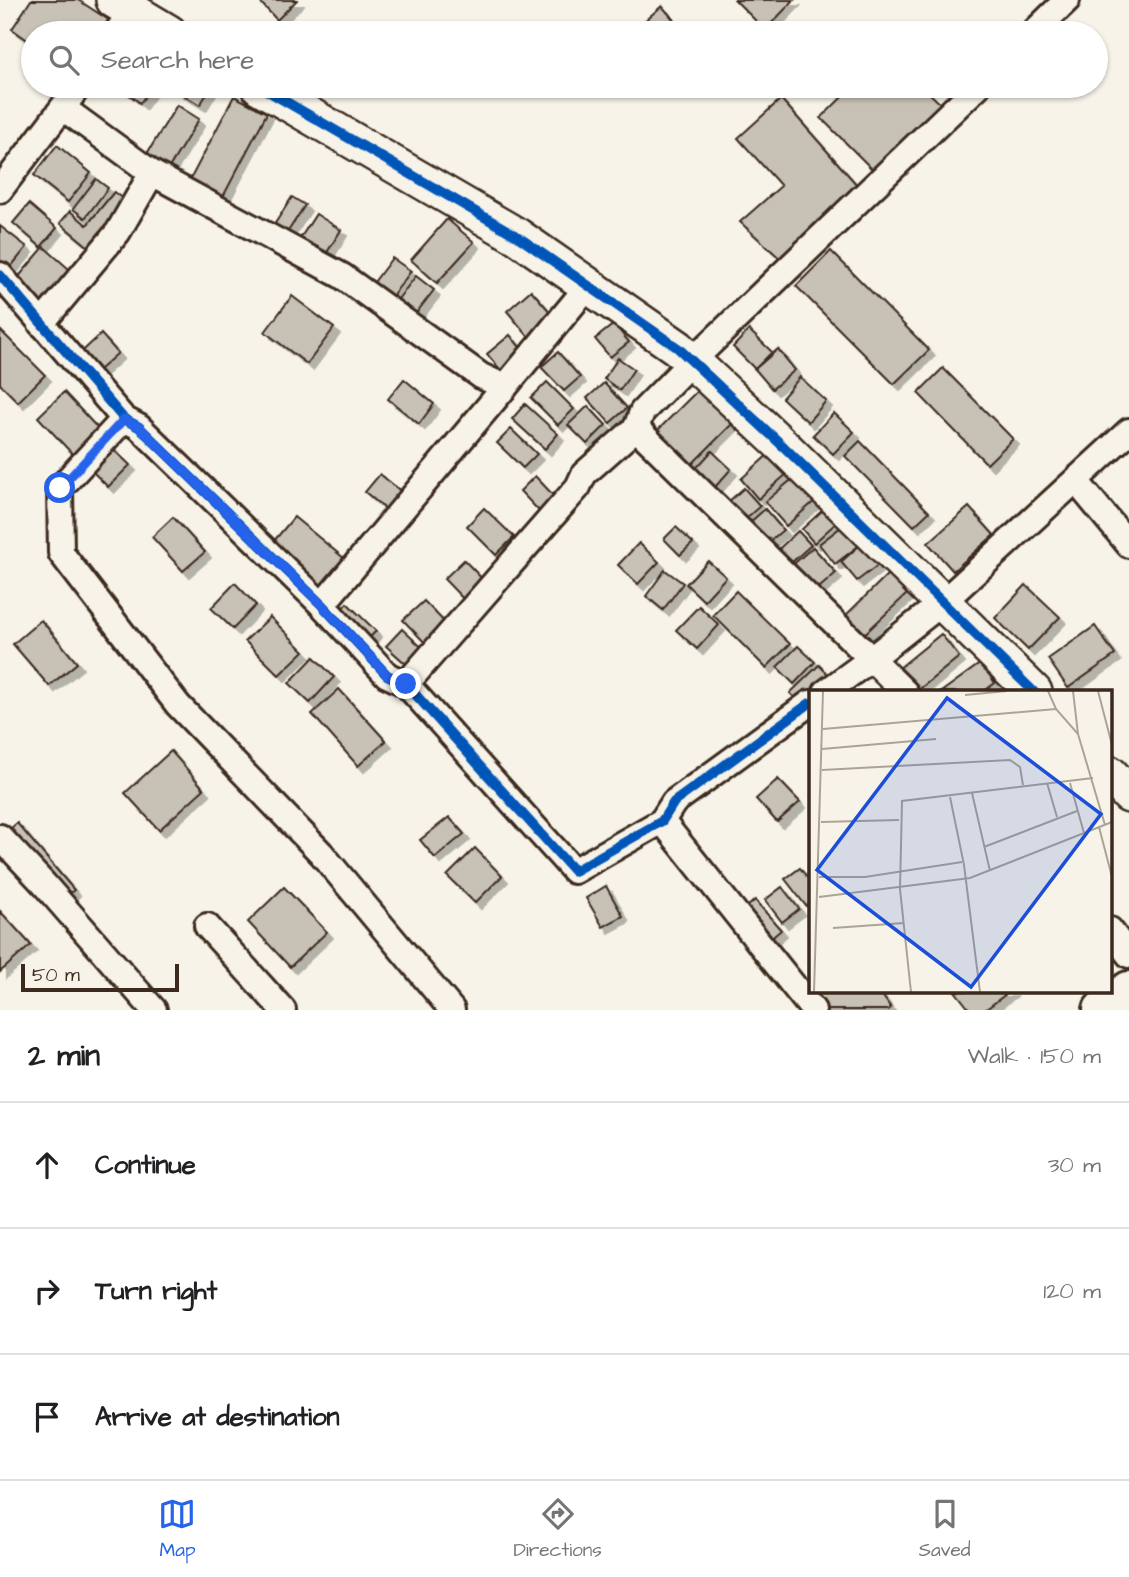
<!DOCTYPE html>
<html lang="en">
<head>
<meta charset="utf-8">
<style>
	:root { --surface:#fff; --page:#f2f2f2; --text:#202124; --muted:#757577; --line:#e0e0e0; --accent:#2563eb }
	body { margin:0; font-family:"Architects Daughter",sans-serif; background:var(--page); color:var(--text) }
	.scale { position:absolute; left:21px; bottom:18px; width:158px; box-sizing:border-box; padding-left:7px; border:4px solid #3b2a1e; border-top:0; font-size:19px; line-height:24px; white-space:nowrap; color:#3b2a1e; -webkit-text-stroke:5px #f7f3e8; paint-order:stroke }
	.stop { position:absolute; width:21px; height:21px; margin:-16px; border:5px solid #2563eb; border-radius:50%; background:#fff }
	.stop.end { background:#2563eb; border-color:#fff; box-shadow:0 2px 7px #0008 }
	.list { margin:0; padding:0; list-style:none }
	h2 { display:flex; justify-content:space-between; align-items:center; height:91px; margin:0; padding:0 28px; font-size:30px }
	h2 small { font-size:23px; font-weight:400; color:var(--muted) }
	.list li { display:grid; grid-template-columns:46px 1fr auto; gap:21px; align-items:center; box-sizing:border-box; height:126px; padding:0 28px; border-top:2px solid var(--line) }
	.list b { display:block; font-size:26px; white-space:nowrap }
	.list em { font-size:23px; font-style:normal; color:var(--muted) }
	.icon { flex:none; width:38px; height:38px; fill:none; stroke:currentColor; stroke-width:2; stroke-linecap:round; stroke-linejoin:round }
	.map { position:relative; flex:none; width:1129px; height:1010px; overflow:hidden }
	.search { position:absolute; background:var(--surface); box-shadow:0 2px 5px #0004; left:21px; right:21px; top:21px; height:77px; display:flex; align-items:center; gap:18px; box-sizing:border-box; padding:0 24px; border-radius:38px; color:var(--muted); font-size:26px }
	.sheet { height:469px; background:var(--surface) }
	nav { display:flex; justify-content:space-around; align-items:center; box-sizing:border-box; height:98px; border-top:2px solid var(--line); background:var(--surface); font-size:19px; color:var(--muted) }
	nav a { display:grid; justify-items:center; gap:4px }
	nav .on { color:var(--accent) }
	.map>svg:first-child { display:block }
	.building { fill:#c8c1b6; stroke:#3b2a1e; stroke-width:2; filter:url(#shadow) }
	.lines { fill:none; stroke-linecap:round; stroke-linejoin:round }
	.street-casing { stroke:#3b2a1e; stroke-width:30 }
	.secondary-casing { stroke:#3b2a1e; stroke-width:40 }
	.primary-casing { stroke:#3b2a1e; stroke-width:44 }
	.street { stroke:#f7f3e8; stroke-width:24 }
	.secondary { stroke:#f7f3e8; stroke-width:35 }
	.primary { stroke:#f7f3e8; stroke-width:38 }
	.cycleway-casing { stroke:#f7f3e8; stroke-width:15 }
	.cycleway { stroke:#0057b8; stroke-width:10 }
	.route { stroke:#2563eb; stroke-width:9 }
	.inset-road { fill:none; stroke:#aca397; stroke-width:2 }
	.view { fill:#1d4ed8; fill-opacity:0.15; stroke:#1d4ed8; stroke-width:3.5 }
	.inset-edge { fill:none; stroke:#3b2a1e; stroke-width:3.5 }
</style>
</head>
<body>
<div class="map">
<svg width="1129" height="1010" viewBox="0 0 1129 1010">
	<defs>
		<filter id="shadow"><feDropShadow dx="6" dy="6" stdDeviation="0" flood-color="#0004"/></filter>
	</defs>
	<rect width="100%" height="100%" fill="#f7f3e8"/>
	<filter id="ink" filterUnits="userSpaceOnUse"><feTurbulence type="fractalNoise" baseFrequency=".0143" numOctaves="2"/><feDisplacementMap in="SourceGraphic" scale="14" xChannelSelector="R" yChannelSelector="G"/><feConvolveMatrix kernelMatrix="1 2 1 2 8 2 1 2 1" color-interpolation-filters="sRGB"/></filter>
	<g filter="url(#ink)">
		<g class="building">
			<polygon points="31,0 78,0 115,24 109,33 33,33 33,44 12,29"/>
			<polygon points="258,0 297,0 277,20"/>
			<polygon points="735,0 794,0 765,30"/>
			<polygon points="662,6 685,33 641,33 636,28"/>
			<polygon points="119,86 153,86 140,103"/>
			<polygon points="180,86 204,86 210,89 200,105 177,91"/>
			<polygon points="853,86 922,86 948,111 881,178 821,118"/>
			<polygon points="234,96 267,113 214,214 181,197"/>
			<polygon points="781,99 865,194 785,263 740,222 781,186 738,138"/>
			<polygon points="177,105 199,119 162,179 140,165"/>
			<polygon points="57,145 91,173 68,202 34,175"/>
			<polygon points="96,179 108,188 85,218 73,209"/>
			<polygon points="114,192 133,207 96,253 60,223 70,211 87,225"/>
			<polygon points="292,197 305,205 278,247 265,239"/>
			<polygon points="29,204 57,228 41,247 13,223"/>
			<polygon points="316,214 341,230 316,270 290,254"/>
			<polygon points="447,219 474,242 437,283 411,260"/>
			<polygon points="0,226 27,247 9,269 0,262"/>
			<polygon points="44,247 77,276 42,317 9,288"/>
			<polygon points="831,251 929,350 894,384 796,286"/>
			<polygon points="392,258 411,271 382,310 363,297"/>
			<polygon points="416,276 434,290 406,326 388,312"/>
			<polygon points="531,290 558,321 533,342 507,311"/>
			<polygon points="292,296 334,328 307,364 265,332"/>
			<polygon points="614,324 629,342 610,357 595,339"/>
			<polygon points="0,330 45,375 18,402 0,384"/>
			<polygon points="749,330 772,352 755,369 733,347"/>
			<polygon points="101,334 118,353 89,379 72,361"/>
			<polygon points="510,335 525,353 502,372 487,354"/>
			<polygon points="778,349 795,370 772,389 755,369"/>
			<polygon points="558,352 580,377 564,391 541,367"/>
			<polygon points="618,358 634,369 620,390 604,379"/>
			<polygon points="943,368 1013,439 987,464 918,393"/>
			<polygon points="800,377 826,401 808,422 782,398"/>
			<polygon points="404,379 434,404 419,424 388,399"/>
			<polygon points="547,382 574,409 558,425 531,398"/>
			<polygon points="604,383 627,408 610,423 587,398"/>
			<polygon points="700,388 734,422 684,472 650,438"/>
			<polygon points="64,392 103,434 77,459 38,417"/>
			<polygon points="525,404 558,434 545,449 512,419"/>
			<polygon points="588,406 606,425 587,444 568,425"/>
			<polygon points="834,413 854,432 833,454 813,435"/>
			<polygon points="511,429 537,454 523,468 497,443"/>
			<polygon points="860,441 929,512 914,526 845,456"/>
			<polygon points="108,444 130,465 108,487 87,466"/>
			<polygon points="712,451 731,469 708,495 688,477"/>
			<polygon points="770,453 788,473 758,499 741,479"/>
			<polygon points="380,474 404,494 389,512 365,492"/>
			<polygon points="535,476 554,496 539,511 520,491"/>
			<polygon points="796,476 817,499 786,526 765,502"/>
			<polygon points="744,488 760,506 736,527 720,509"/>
			<polygon points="969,507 994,535 953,571 928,543"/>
			<polygon points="484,508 514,537 496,555 467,526"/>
			<polygon points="765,509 783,530 757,552 739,532"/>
			<polygon points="824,509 836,523 814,543 802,529"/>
			<polygon points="173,517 205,552 183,571 152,537"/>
			<polygon points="294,517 351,564 320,602 263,554"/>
			<polygon points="845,524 861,544 835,564 819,544"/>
			<polygon points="676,527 693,543 680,555 664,539"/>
			<polygon points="798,531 811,545 781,572 769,558"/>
			<polygon points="639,543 659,562 638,584 618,565"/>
			<polygon points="861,544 878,565 857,581 841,562"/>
			<polygon points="813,547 836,573 804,601 781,575"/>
			<polygon points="464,560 491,588 471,607 444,579"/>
			<polygon points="708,561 726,577 704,601 686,584"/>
			<polygon points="665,570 683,583 663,610 646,596"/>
			<polygon points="888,574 907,594 856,642 838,623"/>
			<polygon points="235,583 256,605 233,629 211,608"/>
			<polygon points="1026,585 1060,617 1028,650 995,618"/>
			<polygon points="736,591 790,644 766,668 713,615"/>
			<polygon points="424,601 453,631 433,651 403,620"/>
			<polygon points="347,603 376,631 355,653 326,626"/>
			<polygon points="699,606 719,625 697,649 676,630"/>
			<polygon points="270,617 304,651 279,675 245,641"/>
			<polygon points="41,620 77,663 49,686 13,644"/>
			<polygon points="1095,626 1115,655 1068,688 1048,659"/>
			<polygon points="402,629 430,655 415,672 386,646"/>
			<polygon points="941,634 959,657 916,692 888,677"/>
			<polygon points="798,646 815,662 794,684 777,667"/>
			<polygon points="314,657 334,677 310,703 289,683"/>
			<polygon points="981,663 995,683 983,692 941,692"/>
			<polygon points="819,665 842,688 839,692 810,692 810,714 790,693"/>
			<polygon points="339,689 386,741 358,766 312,714"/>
			<polygon points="171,751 204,789 159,830 125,793"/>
			<polygon points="778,779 800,802 777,822 756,799"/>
			<polygon points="449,817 464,834 435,858 420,840"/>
			<polygon points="17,823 74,890 51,910 0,838"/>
			<polygon points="475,848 502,876 475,903 447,876"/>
			<polygon points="800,868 810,881 810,903 806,906 785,879"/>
			<polygon points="606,886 623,916 603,927 586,898"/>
			<polygon points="284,887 327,932 290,967 248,922"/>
			<polygon points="782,887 799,909 782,922 765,900"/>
			<polygon points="755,900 781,930 755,952 730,922"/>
			<polygon points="0,911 31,945 0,972"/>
			<polygon points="819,991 879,991 891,1008 888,1010 819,1010 810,997"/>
			<polygon points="955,991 1010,991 985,1010 970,1010"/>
		</g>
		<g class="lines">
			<defs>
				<g id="street">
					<polyline points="116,33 132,11"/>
					<polyline points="1033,33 1067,0"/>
					<polyline points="63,108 152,173 342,276 481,376 505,387"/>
					<polyline points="0,190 79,86"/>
					<polyline points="0,275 124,419 139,427 322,605 387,675 406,684 574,871 662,821 674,802 810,703"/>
					<polyline points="41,324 118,232 152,173"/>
					<polyline points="124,419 60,488 61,553 178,705 321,853 452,1010"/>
					<polyline points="636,428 905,692"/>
					<polyline points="1076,481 1129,545"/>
					<polyline points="322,605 505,387 588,286"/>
					<polyline points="406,684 578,487 584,474 636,428 642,412 692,361 978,86"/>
					<polyline points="826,692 871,659 943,602 1129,431"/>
					<polyline points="662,821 813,1010"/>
					<polyline points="0,837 44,884 154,1010"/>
					<polyline points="207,926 283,1010"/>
					<polyline points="1110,930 1129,955"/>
				</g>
				<g id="secondary">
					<polyline points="114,0 169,33"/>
					<polyline points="259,86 517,236 678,348 784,447 1034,692"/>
					<polyline points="1110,774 1129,795"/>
				</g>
				<polyline id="primary" points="1103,1010 1129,991"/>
			</defs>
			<use href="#street" class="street-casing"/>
			<use href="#secondary" class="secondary-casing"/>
			<use href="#primary" class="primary-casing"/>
			<use href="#street" class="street"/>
			<use href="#secondary" class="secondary"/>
			<use href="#primary" class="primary"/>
			<defs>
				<g id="cycleway">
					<polyline points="259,86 517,236 678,348 784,447 1034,692"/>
					<polyline points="0,275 124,419 139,427 322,605 387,675 406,684 574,871 662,821 674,802 810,703"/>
				</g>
			</defs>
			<use href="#cycleway" class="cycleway-casing"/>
			<use href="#cycleway" class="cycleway"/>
		</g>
	</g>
	<g class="lines" filter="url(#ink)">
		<polyline class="route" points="60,488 124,419 139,427 322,605 387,675 406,684"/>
	</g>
	<g transform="translate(809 690)">
		<rect width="303" height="303" fill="#f7f3e8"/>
		<path class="inset-road" d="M239 1 247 19 269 44 296 135M264 1 269 44M289 1 303 55M156 5 198 1M14 39 247 19M13 59 127 49M13 80 201 70 211 77 214 95M238 93 248 127M261 93 275 143M163 103 181 181M141 107 155 175 171 302M12 132 90 130M290 137 303 187M175 157 268 121M10 187H56L153 172M10 207 161 188 303 132M24 238 95 233M5 302 14 1M102 302 91 199 93 111 284 88"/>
		<path class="view" d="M138 8 292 124 162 297 8 180Z"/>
		<rect width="303" height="303" class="inset-edge"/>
	</g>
</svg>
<div class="scale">50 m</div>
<div class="stop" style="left:60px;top:488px"></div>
<div class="stop end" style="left:406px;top:684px"></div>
<div class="search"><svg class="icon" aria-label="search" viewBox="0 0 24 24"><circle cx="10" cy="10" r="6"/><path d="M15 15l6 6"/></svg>Search here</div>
</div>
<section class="sheet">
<h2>2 min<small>Walk · 150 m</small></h2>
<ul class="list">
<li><svg class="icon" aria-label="ahead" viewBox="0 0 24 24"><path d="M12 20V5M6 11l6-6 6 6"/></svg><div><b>Continue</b></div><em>30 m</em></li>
<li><svg class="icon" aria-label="right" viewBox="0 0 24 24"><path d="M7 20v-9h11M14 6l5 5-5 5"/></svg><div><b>Turn right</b></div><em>120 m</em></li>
<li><svg class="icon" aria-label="arrive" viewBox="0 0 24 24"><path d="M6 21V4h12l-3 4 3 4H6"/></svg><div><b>Arrive at destination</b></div></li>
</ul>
</section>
<nav>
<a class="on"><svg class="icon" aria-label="map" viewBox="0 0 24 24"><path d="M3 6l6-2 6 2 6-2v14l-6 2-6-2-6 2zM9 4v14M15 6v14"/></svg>Map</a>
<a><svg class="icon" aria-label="directions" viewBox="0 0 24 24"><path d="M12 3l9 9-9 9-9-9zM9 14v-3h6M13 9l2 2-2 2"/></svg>Directions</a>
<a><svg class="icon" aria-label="saved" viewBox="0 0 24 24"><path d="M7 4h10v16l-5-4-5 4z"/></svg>Saved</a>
</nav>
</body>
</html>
